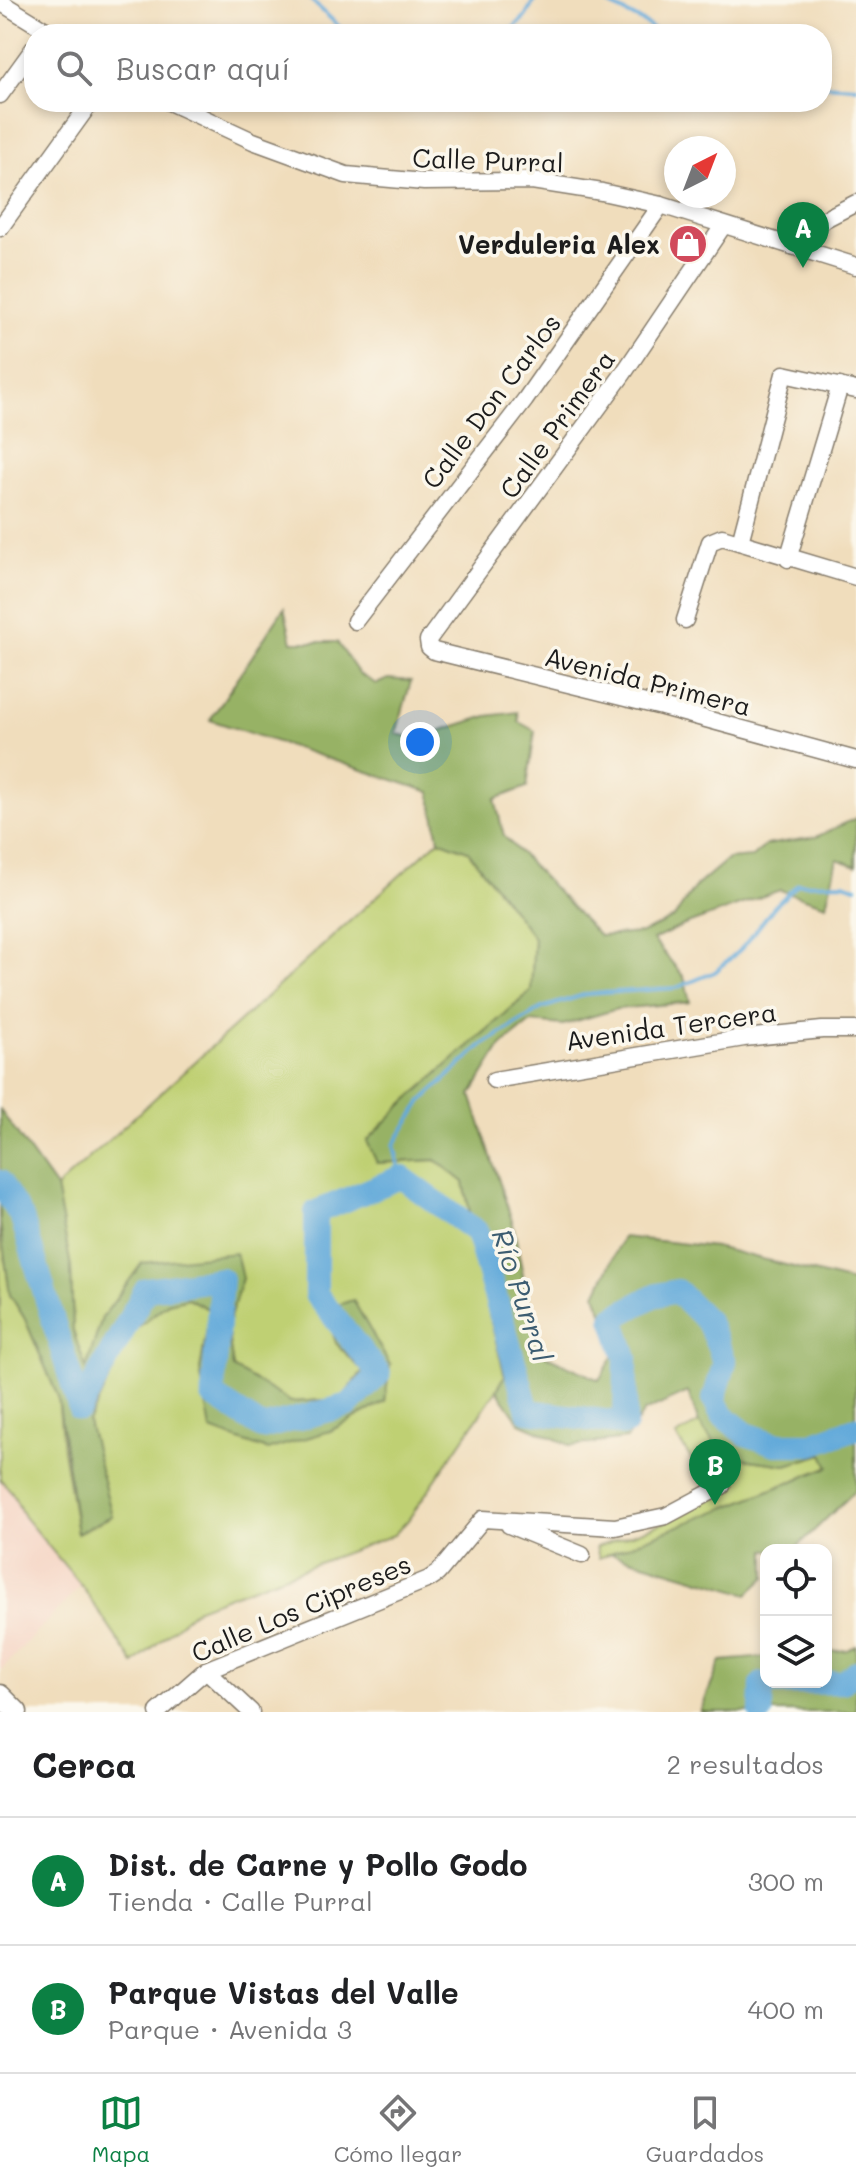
<!DOCTYPE html>
<html lang="es">
<head>
<meta charset="utf-8">
<style>
	:root { --surface:#fff; --page:#f2f2f2; --text:#202124; --muted:#757577; --line:#e0e0e0; --accent:#0b8043 }
	body { margin:0; font-family:Mali,sans-serif; background:var(--page); color:var(--text) }
	.controls { position:absolute; right:24px; bottom:24px; display:grid; overflow:hidden; border-radius:16px; box-shadow:0 4px 12px #0003 }
	.controls button { width:72px; height:72px; display:grid; place-items:center; padding:0; border:0; border-bottom:2px solid var(--line); background:var(--surface); color:var(--text); font:40px sans-serif }
	.compass { position:absolute; left:664px; top:136px; width:72px; height:72px; border-radius:50%; background:var(--surface); box-shadow:0 4px 12px #0003; rotate:42deg }
	.you { position:absolute; left:420px; top:742px; width:28px; height:28px; margin:-20px; border:6px solid #fff; border-radius:50%; background:#1a73e8; box-shadow:0 0 0 12px #1a73e833 }
	.badge { display:grid; place-items:center; width:52px; height:52px; border-radius:50%; background:var(--accent); color:#fff; font-size:26px; font-weight:700 }
	.pin { position:absolute; translate:-50% -66px; filter:drop-shadow(0 2px 4px #0008) }
	.pin::after { content:''; position:absolute; top:42px; width:28px; height:24px; background:inherit; clip-path:polygon(0 0,100% 0,50% 100%) }
	.list { margin:0; padding:0; list-style:none }
	h2 { display:flex; justify-content:space-between; align-items:center; height:104px; margin:0; padding:0 32px; font-size:34px }
	h2 small { font-size:26px; font-weight:400; color:var(--muted) }
	.list li { display:grid; grid-template-columns:52px 1fr auto; gap:24px; align-items:center; box-sizing:border-box; height:128px; padding:0 32px; border-top:2px solid var(--line) }
	.list b { display:block; font-size:30px; white-space:nowrap }
	.list p { margin:0; font-size:26px; white-space:nowrap; color:var(--muted) }
	.list em { font-size:26px; font-style:normal; color:var(--muted) }
	.icon { flex:none; width:44px; height:44px; fill:none; stroke:currentColor; stroke-width:2; stroke-linecap:round; stroke-linejoin:round }
	.map { position:relative; flex:none; width:856px; height:1712px; overflow:hidden }
	.search { position:absolute; background:var(--surface); box-shadow:0 4px 12px #0003; left:24px; right:24px; top:24px; height:88px; display:flex; align-items:center; gap:20px; box-sizing:border-box; padding:0 28px; border-radius:32px; color:var(--muted); font-size:30px }
	.sheet { height:360px; background:var(--surface) }
	nav { display:flex; justify-content:space-around; align-items:center; box-sizing:border-box; height:112px; border-top:2px solid var(--line); background:var(--surface); font-size:22px; color:var(--muted) }
	nav a { display:grid; justify-items:center; gap:4px }
	nav .on { color:var(--accent) }
	.map>svg:first-child { display:block }
	.built { fill:#f5d3c2 }
	.green { fill:#bfd073; stroke:#6e7648; stroke-width:2 }
	.forest { fill:#97b265; stroke:#5a6740; stroke-width:2 }
	.lines { fill:none; stroke-linecap:round; stroke-linejoin:round }
	.stream { stroke:#63aada; stroke-width:4 }
	.river { stroke:#63aada; stroke-width:24 }
	.minor-casing { stroke:#867c6c; stroke-width:19 }
	.major-casing { stroke:#867c6c; stroke-width:23 }
	.minor { stroke:#fff; stroke-width:16 }
	.major { stroke:#fff; stroke-width:20 }
	.labels { text-anchor:middle; dominant-baseline:central; stroke-width:7; stroke-linejoin:round; paint-order:stroke }
	.street-label { font-size:26px; fill:#1c1c1c; stroke:#fbf7ec }
	.poi-label { font-size:26px; font-weight:bold; fill:#1c1c1c; stroke:#fbf7ec; text-anchor:end }
	.water-label { font-size:28px; font-style:italic; fill:#3c5c71; stroke:#fbf7ec }
</style>
</head>
<body>
<div class="map">
<svg width="856" height="1712" viewBox="0 0 856 1712">
	<rect width="100%" height="100%" fill="#fbf7ec"/>
	<filter id="ink" filterUnits="userSpaceOnUse"><feTurbulence type="fractalNoise" baseFrequency=".0125" numOctaves="2"/><feDisplacementMap in="SourceGraphic" scale="16" xChannelSelector="R" yChannelSelector="G"/><feConvolveMatrix kernelMatrix="1 2 1 2 8 2 1 2 1" color-interpolation-filters="sRGB"/></filter>
	<filter id="wash" filterUnits="userSpaceOnUse"><feTurbulence type="fractalNoise" baseFrequency=".006" numOctaves="4" result="noise"/><feDisplacementMap in="SourceGraphic" scale="32" xChannelSelector="R" yChannelSelector="G"/><feGaussianBlur stdDeviation="1.8" result="paint"/><feColorMatrix in="noise" values="0 0 0 0 0 0 0 0 0 0 0 0 0 0 0 0 0 1.4 0 .05"/><feComposite in="paint" operator="in"/></filter>
	<g filter="url(#wash)">
		<rect width="100%" height="100%" fill="#f0ddbc"/>
		<polygon class="built" points="0,1479 12,1491 24,1517 81,1585 0,1671"/>
		<g class="green">
			<polygon points="439,840 468,851 534,938 531,991 402,1105 377,1163 436,1160 464,1182 490,1318 506,1376 408,1520 394,1535 197,1608 134,1664 81,1585 24,1517 12,1492 0,1479 0,1223 10,1295 25,1319 58,1397 63,1449 77,1533 112,1516 87,1422 133,1331 168,1303 188,1298 210,1310 200,1371 330,1431 390,1365 336,1343 363,1371 341,1399 291,1402 233,1368 227,1327 242,1278 102,1318 86,1370 73,1331 71,1267 56,1188"/>
			<path d="M699 1423 718 1448 750 1460 786 1465 823 1454 830 1466 599 1558 596 1547 668 1521 729 1489 722 1477C699 1479 688 1453 676 1436Z"/>
		</g>
		<g class="forest">
			<polygon points="284,608 292,642 337,642 359,674 377,684 388,679 411,681 396,734 417,738 487,716 518,712 519,722 535,731 527,787 495,799 504,836 599,936 642,933 674,918 694,888 728,859 752,857 766,845 816,837 856,818 856,866 837,859 826,905 780,890 682,926 653,940 684,977 690,1002 617,1009 563,1025 531,1022 501,1046 471,1095 513,1224 538,1352 599,1380 616,1352 596,1294 623,1237 715,1247 856,1283 856,1490 794,1550 766,1550 766,1577 748,1594 610,1553 829,1467 823,1454 786,1465 750,1460 718,1448 699,1423 688,1392 644,1412 626,1439 571,1446 520,1423 497,1390 505,1376 490,1318 464,1182 436,1160 377,1163 367,1141 402,1105 531,991 534,938 468,851 439,840 430,792 210,720"/>
			<polygon points="0,1110 56,1188 71,1267 73,1331 86,1368 102,1318 142,1263 236,1253 242,1278 227,1327 233,1368 291,1402 341,1399 363,1371 336,1343 325,1309 353,1300 390,1365 385,1402 330,1431 267,1450 211,1430 200,1371 210,1310 188,1298 168,1303 133,1331 88,1422 112,1516 77,1533 58,1397 25,1319 10,1295 0,1223"/>
			<polygon points="856,1646 856,1712 700,1712 721,1661 766,1657 766,1682 826,1682 826,1652 847,1650"/>
		</g>
		<g class="lines">
			<g class="stream">
				<polyline points="311,0 347,34"/>
				<polyline points="601,0 645,23 660,34"/>
				<polyline points="507,34 525,17 534,0"/>
				<polyline points="822,85 856,87"/>
				<polyline points="401,1177 394,1145 422,1101 481,1046 542,1008 587,994 676,988 715,972 743,947 774,907 798,884 843,883 856,887"/>
			</g>
			<g class="river">
				<polyline points="0,1182 22,1218 80,1409 146,1289 221,1279 213,1396 262,1428 349,1405 379,1374 316,1294 316,1212 401,1177 477,1232 528,1411 625,1424 626,1358 613,1318 653,1296 677,1291 708,1322 725,1362 714,1399 722,1415 746,1434 776,1444 812,1444 856,1428"/>
				<polyline points="761,1712 762,1684 843,1682 856,1672"/>
			</g>
		</g>
	</g>
	<g filter="url(#ink)">
		<g class="lines">
			<defs>
				<g id="minor">
					<polyline points="0,2 52,34"/>
					<polyline points="0,95 34,48"/>
					<polyline points="169,102 253,141 346,175 424,182 532,181 602,192 661,205 856,266"/>
					<polyline points="723,226 623,374 428,640 429,647 434,651 662,707 856,760"/>
					<polyline points="0,228 91,102"/>
					<polyline points="792,246 825,219 856,203"/>
					<polyline points="740,542 784,374 856,390"/>
					<polyline points="788,559 840,386"/>
					<polyline points="685,620 710,542 722,537 856,577"/>
					<polyline points="355,621 525,400 661,205"/>
					<polyline points="494,1080 744,1038 822,1030 856,1030"/>
					<polyline points="509,1525 582,1555"/>
					<polyline points="206,1670 251,1712"/>
					<polyline points="158,1712 206,1670 429,1579 438,1573 483,1519 615,1527 666,1516 722,1486"/>
				</g>
				<polyline id="major" points="0,1695 17,1712"/>
			</defs>
			<use href="#minor" class="minor-casing"/>
			<use href="#major" class="major-casing"/>
			<use href="#minor" class="minor"/>
			<use href="#major" class="major"/>
		</g>
	</g>
	<defs>
		<symbol id="shop-disc" viewBox="-11 -11 22 22"><circle r="9.5" fill="#d1495b" stroke="#fbf7ec"/><path d="M-5-2.5h2.3a2.7 3.5 0 0 1 5.4 0H5L5.5 6h-11ZM-1.5-2.5h3a1.5 2.3 0 0 0-3 0Z" fill="#fff"/></symbol>
	</defs>
	<g fill-rule="evenodd">
		<use href="#shop-disc" x="666" y="222" width="44" height="44"/>
	</g>
	<g class="labels">
		<g class="street-label">
			<text transform="translate(488 160) rotate(2)">Calle Purral</text>
			<text transform="translate(491 401) rotate(-53)">Calle Don Carlos</text>
			<text transform="translate(557 424) rotate(-54)">Calle Primera</text>
			<text transform="translate(648 681) rotate(14)">Avenida Primera</text>
			<text transform="translate(671 1026) rotate(-8)">Avenida Tercera</text>
			<text transform="translate(301 1608) rotate(-23)">Calle Los Cipreses</text>
		</g>
		<g class="poi-label">
			<text x="660" y="244">Verduleria Alex</text>
		</g>
		<g class="water-label">
			<text transform="translate(523 1295) rotate(72)">Río Purral</text>
		</g>
	</g>
</svg>
<div class="controls">
<button><svg class="icon" aria-label="locate" viewBox="0 0 24 24"><circle cx="12" cy="12" r="6"/><path d="M12 2v4M12 18v4M2 12h4M18 12h4"/></svg></button>
<button><svg class="icon" aria-label="layers" viewBox="0 0 24 24"><path d="M12 4l9 5-9 5-9-5zM3 14l9 5 9-5"/></svg></button>
</div>
<svg class="compass" viewBox="-18 -18 36 36"><path d="M0-13l5 13h-10z" fill="#e53935"/><path d="M0 13l5-13h-10z" fill="#757577"/></svg>
<div class="you"></div>
<div class="pin badge" style="left:803px;top:268px">A</div>
<div class="pin badge" style="left:715px;top:1505px">B</div>
<div class="search"><svg class="icon" aria-label="search" viewBox="0 0 24 24"><circle cx="10" cy="10" r="6"/><path d="M15 15l6 6"/></svg>Buscar aquí</div>
</div>
<section class="sheet">
<h2>Cerca<small>2 resultados</small></h2>
<ul class="list">
<li><span class="badge">A</span><div><b>Dist. de Carne y Pollo Godo</b><p>Tienda · Calle Purral</p></div><em>300 m</em></li>
<li><span class="badge">B</span><div><b>Parque Vistas del Valle</b><p>Parque · Avenida 3</p></div><em>400 m</em></li>
</ul>
</section>
<nav>
<a class="on"><svg class="icon" aria-label="map" viewBox="0 0 24 24"><path d="M3 6l6-2 6 2 6-2v14l-6 2-6-2-6 2zM9 4v14M15 6v14"/></svg>Mapa</a>
<a><svg class="icon" aria-label="directions" viewBox="0 0 24 24"><path d="M12 3l9 9-9 9-9-9zM9 14v-3h6M13 9l2 2-2 2"/></svg>Cómo llegar</a>
<a><svg class="icon" aria-label="saved" viewBox="0 0 24 24"><path d="M7 4h10v16l-5-4-5 4z"/></svg>Guardados</a>
</nav>
</body>
</html>
